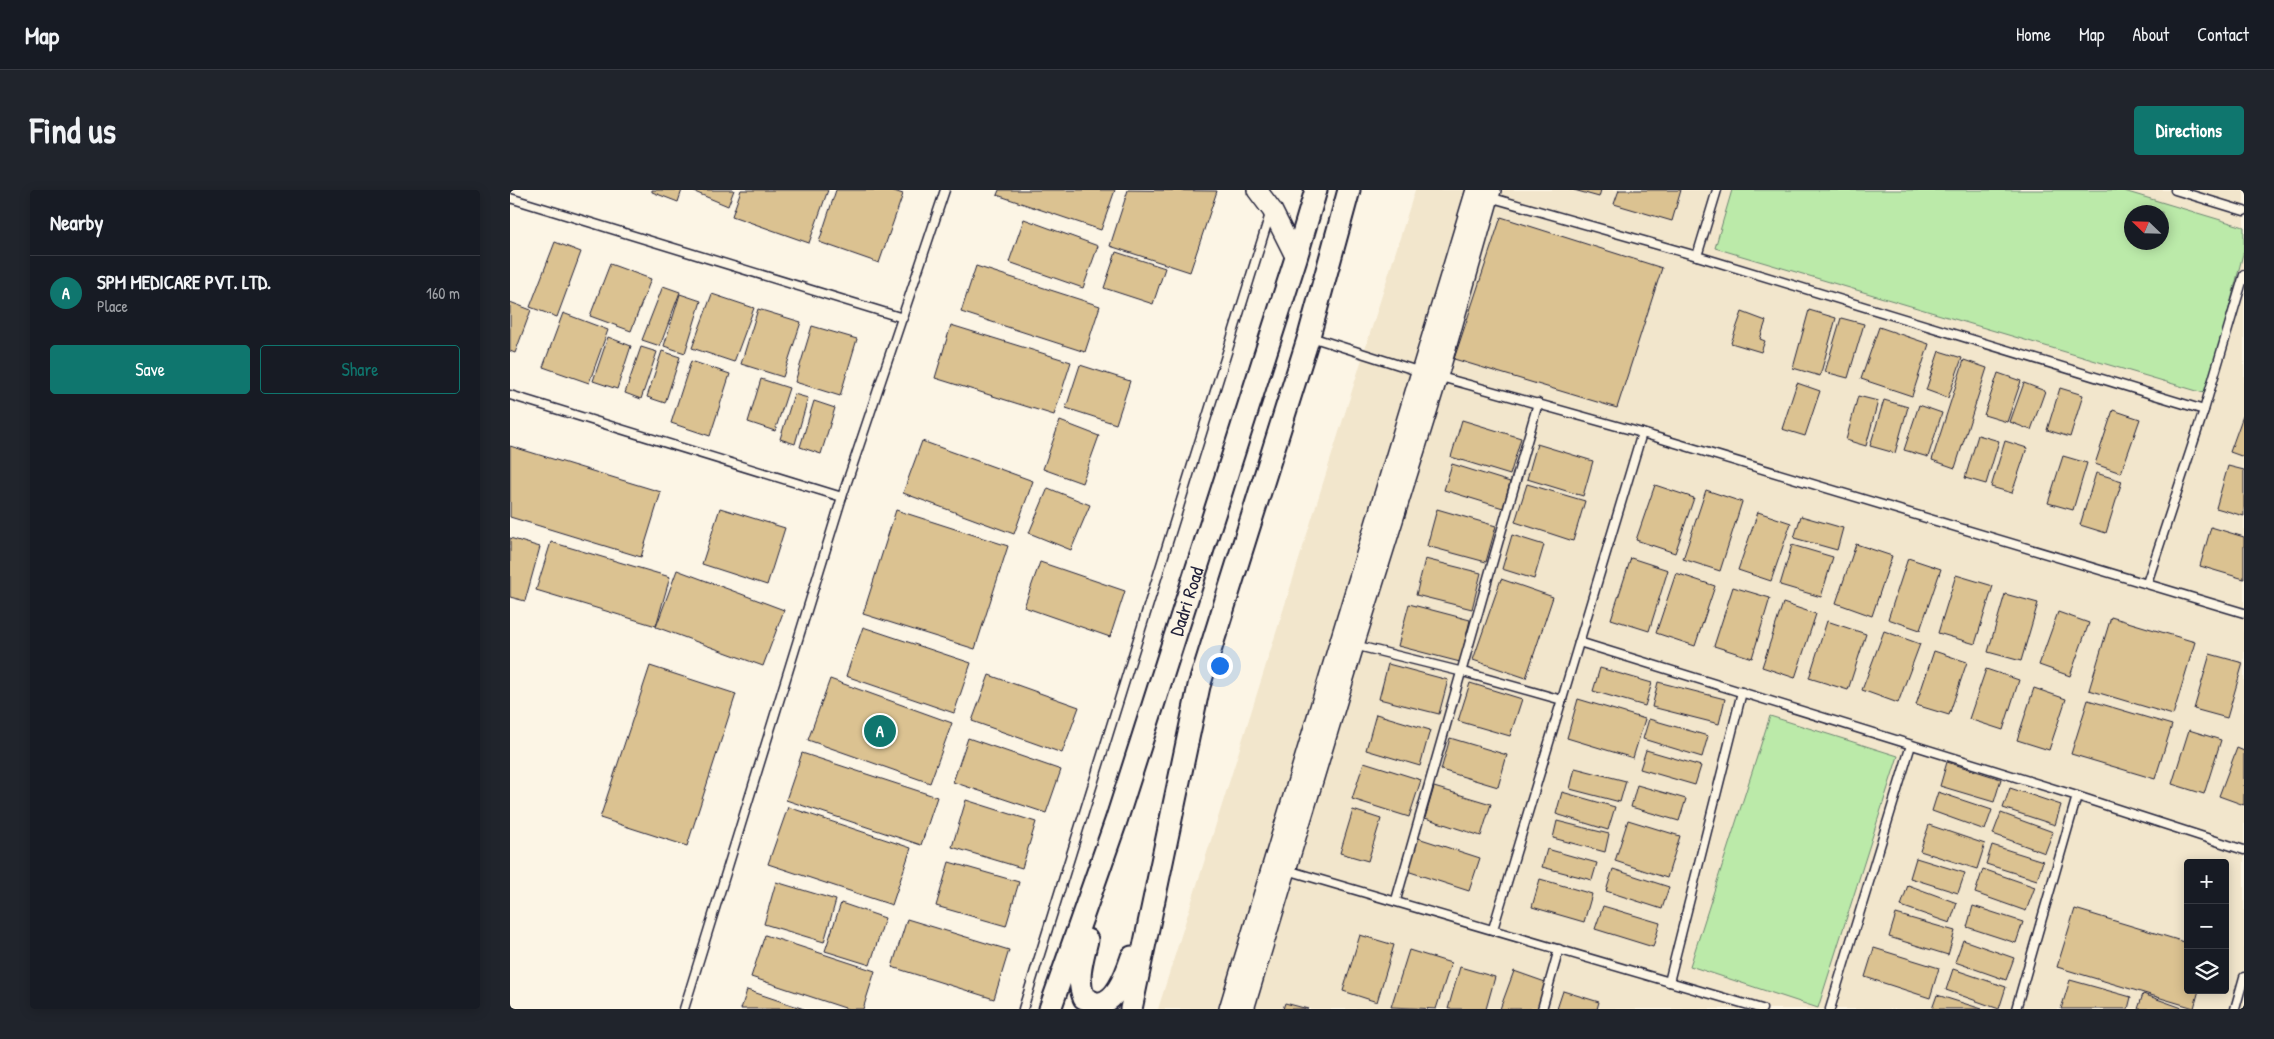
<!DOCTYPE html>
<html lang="en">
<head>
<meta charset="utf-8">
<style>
	:root { --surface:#171b24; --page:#20242c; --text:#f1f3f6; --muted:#9ea1a6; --line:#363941; --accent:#0f766e }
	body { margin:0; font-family:"Patrick Hand",sans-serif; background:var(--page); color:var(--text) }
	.controls { position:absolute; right:15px; bottom:15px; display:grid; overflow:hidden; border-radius:5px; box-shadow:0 2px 12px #0003 }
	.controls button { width:45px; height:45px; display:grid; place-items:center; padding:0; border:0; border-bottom:1px solid var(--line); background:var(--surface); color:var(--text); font:25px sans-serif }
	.compass { position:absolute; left:1614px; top:15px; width:45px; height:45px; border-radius:50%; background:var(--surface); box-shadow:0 2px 12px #0003; rotate:293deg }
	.you { position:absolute; left:709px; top:475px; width:18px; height:18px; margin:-12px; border:4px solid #fff; border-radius:50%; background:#1a73e8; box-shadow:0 0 0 8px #1a73e833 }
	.badge { display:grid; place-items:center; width:32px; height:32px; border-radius:50%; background:var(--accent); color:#fff; font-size:16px; font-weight:700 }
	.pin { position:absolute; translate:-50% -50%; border:2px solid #fff; box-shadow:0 1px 5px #0006 }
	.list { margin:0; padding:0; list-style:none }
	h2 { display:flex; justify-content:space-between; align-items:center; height:65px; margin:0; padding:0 20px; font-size:21px }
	h2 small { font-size:16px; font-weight:400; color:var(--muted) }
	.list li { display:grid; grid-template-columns:32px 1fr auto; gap:15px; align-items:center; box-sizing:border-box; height:75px; padding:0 20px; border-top:1px solid var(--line) }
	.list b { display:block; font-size:19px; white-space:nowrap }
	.list p { margin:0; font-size:16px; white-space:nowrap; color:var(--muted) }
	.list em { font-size:16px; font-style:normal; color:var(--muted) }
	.actions { display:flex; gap:10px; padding:15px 20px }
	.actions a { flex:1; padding:11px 0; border:1px solid var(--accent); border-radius:5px; text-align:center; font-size:18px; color:var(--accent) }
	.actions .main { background:var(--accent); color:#fff }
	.icon { flex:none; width:28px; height:28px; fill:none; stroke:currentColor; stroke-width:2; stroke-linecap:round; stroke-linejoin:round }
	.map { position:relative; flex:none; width:1734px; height:819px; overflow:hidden; border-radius:5px }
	header { display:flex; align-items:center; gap:30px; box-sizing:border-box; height:70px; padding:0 25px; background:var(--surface); border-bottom:1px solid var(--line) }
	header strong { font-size:24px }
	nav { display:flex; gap:28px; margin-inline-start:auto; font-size:18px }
	.intro { display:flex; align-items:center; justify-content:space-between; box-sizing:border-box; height:120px; padding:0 30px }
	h1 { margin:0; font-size:35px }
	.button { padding:12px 22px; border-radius:5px; background:var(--accent); color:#fff; font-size:18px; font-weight:700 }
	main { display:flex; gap:30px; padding:0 30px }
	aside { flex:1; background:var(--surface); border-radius:5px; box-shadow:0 2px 12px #0003 }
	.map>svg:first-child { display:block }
	.built { fill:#f2e6cc; fill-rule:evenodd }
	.green { fill:#bbeaa9; stroke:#6e8672; fill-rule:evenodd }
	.building { fill:#dbc291; stroke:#22223b }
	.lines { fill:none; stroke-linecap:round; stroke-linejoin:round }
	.service-casing { stroke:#22223b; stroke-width:11 }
	.tertiary-casing { stroke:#22223b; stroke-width:22 }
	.secondary-casing { stroke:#22223b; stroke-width:25 }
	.service { stroke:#fcf5e5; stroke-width:8 }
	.tertiary { stroke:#fcf5e5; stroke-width:19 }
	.secondary { stroke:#fcf5e5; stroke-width:21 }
	.labels { text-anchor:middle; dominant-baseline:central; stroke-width:4; stroke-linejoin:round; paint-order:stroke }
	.street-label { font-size:19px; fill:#22223b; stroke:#fcf5e5 }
</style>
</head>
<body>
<header>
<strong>Map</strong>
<nav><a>Home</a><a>Map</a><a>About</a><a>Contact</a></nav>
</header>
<div class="intro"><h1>Find us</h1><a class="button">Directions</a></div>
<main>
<aside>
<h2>Nearby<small></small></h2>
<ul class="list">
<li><span class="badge">A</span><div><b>SPM MEDICARE PVT. LTD.</b><p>Place</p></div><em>160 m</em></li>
</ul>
<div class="actions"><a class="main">Save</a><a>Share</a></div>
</aside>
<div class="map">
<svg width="1734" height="819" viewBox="0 0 1734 819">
	<rect width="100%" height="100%" fill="#fcf5e5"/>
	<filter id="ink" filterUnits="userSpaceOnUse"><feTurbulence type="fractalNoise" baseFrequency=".02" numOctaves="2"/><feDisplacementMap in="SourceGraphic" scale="10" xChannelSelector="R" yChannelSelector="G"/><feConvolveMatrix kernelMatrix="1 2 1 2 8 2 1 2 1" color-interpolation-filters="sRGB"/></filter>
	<g filter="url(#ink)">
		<path class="built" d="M905 0H1734V819H648ZM1622 22H1652V52H1622ZM1678 673H1715V800H1678Z"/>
		<g class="green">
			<path d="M1222 0H1611L1734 37V60L1697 204 1205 58ZM1622 22H1652V52H1622Z"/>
			<polygon points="1260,526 1388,566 1308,818 1180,776"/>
		</g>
		<g class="building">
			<polygon points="142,0 172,0 168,12 142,2"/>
			<polygon points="180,0 224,0 218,16"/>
			<polygon points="231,0 318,0 299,53 222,26"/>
			<polygon points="326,0 381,0 393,4 369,73 309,52"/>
			<polygon points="489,0 605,0 591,40 487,5"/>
			<polygon points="618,0 707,1 680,82 600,56"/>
			<polygon points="1064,0 1091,0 1089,7"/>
			<polygon points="1109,0 1171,0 1162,31 1104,14"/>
			<polygon points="991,27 1152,78 1107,218 944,169"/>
			<polygon points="514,29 588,56 573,98 499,72"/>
			<polygon points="45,52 71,62 47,127 20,117"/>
			<polygon points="606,62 655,78 643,114 594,98"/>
			<polygon points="100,74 141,89 121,141 80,126"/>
			<polygon points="466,76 590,116 575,162 451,122"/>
			<polygon points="153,96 170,102 150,156 132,150"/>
			<polygon points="170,104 191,111 175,163 154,156"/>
			<polygon points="202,104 244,118 224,172 182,158"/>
			<polygon points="0,112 21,120 5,163 0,161"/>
			<polygon points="248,119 291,132 273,187 231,174"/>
			<polygon points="1299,120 1326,128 1310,186 1283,178"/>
			<polygon points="1232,122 1256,131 1250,149 1255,151 1251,162 1221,153"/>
			<polygon points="53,123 98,140 79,193 33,177"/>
			<polygon points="1331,128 1354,134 1338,188 1315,182"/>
			<polygon points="441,135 561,172 544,225 425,188"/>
			<polygon points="302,136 347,149 330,206 285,192"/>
			<polygon points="1369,137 1419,154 1402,206 1351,189"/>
			<polygon points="98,147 121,156 107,199 83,191"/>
			<polygon points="131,157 147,162 131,209 115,203"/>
			<polygon points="152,161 170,167 155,213 137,207"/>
			<polygon points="1429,161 1452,168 1438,208 1416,200"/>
			<polygon points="1454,170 1477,178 1445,278 1422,270"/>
			<polygon points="181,171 220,184 200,246 161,233"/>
			<polygon points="570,175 620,191 606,234 556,218"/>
			<polygon points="1488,183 1511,191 1497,232 1474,225"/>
			<polygon points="251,189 279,198 265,241 238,232"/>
			<polygon points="1287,193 1310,201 1295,246 1272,239"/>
			<polygon points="1514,193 1535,201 1521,240 1500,232"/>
			<polygon points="1550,198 1573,205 1560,247 1537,240"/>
			<polygon points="284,204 298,208 285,254 270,249"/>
			<polygon points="1348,206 1368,211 1356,256 1336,250"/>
			<polygon points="1374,210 1398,217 1385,263 1360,256"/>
			<polygon points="304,211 325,218 311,264 290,257"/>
			<polygon points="1409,215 1432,223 1418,267 1394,260"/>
			<polygon points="1603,220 1630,229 1611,283 1585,274"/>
			<polygon points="1734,223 1734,267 1720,262"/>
			<polygon points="952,230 1011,248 1000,285 941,267"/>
			<polygon points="550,231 589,246 572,293 533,279"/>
			<polygon points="1468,245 1489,251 1476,294 1455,288"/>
			<polygon points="412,251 523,291 504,344 393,303"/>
			<polygon points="1495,251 1517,258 1502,303 1481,297"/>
			<polygon points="1027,254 1083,271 1073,306 1017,289"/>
			<polygon points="0,256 151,302 131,367 0,327"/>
			<polygon points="1553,266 1577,273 1563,320 1538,313"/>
			<polygon points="942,274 1000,292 993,318 934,300"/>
			<polygon points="1718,276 1734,280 1734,326 1706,318"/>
			<polygon points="1586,283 1612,291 1596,343 1570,335"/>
			<polygon points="1017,294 1075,311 1063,351 1005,332"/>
			<polygon points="1145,295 1184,308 1165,363 1126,350"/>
			<polygon points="538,298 580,315 561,360 519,343"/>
			<polygon points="1196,300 1232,312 1210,381 1173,369"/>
			<polygon points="210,318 275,338 257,395 192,374"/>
			<polygon points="927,319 986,336 976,372 917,356"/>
			<polygon points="386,320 498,356 465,459 353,424"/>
			<polygon points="1248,322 1281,333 1261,391 1228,380"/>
			<polygon points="1291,326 1333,338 1327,360 1284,348"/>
			<polygon points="1701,337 1734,347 1734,389 1690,376"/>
			<polygon points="1002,345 1034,355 1024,389 992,379"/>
			<polygon points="0,348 30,357 15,411 0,407"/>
			<polygon points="41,352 160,387 146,436 26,400"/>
			<polygon points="1346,354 1382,366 1362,426 1326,413"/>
			<polygon points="1282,355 1323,367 1311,407 1270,395"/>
			<polygon points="1121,368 1158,380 1139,441 1101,429"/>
			<polygon points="1398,368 1431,379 1410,440 1378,429"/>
			<polygon points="915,369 971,383 962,419 906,405"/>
			<polygon points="530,372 615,401 600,447 514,417"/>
			<polygon points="167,380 274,420 253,476 146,437"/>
			<polygon points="1166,383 1205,396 1185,456 1146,443"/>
			<polygon points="1446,385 1483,396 1465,454 1428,443"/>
			<polygon points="991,389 1043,407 1016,488 963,470"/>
			<polygon points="1223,397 1260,408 1242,468 1204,456"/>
			<polygon points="1495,404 1528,413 1511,471 1478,462"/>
			<polygon points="1273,413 1306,424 1285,488 1252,477"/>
			<polygon points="899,414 960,430 950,472 888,456"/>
			<polygon points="1548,422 1579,433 1560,486 1529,475"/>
			<polygon points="1601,427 1685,452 1663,525 1579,500"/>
			<polygon points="1317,431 1356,444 1338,500 1299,488"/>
			<polygon points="353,437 461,473 444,523 336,486"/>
			<polygon points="1374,441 1410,454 1388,513 1352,500"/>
			<polygon points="1424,461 1457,472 1439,525 1406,515"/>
			<polygon points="1700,464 1733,473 1717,528 1684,519"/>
			<polygon points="878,474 938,490 929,524 869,509"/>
			<polygon points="140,476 226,504 177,656 90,628"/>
			<polygon points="1090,478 1142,493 1135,516 1083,501"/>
			<polygon points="1476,479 1509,490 1493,540 1459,529"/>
			<polygon points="479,485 569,517 552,563 462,531"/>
			<polygon points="320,489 442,533 420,593 298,550"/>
			<polygon points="1148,492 1215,509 1209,534 1142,517"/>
			<polygon points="960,493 1012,509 1000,546 948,531"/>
			<polygon points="1524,498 1556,509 1539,560 1507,550"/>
			<polygon points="1068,509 1135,529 1123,568 1057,548"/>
			<polygon points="1578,510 1662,535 1645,589 1561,564"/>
			<polygon points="866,524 920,540 910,576 856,560"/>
			<polygon points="1139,529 1198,546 1192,567 1133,549"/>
			<polygon points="1679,540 1711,550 1694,604 1662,594"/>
			<polygon points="458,548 551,580 536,623 443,592"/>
			<polygon points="940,548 997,565 988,597 931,580"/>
			<polygon points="1727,558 1734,561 1734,615 1709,606"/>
			<polygon points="1136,560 1191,576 1185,595 1130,579"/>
			<polygon points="292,563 427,607 411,655 276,610"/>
			<polygon points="854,572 911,590 899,627 842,609"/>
			<polygon points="1437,572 1491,589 1484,612 1430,596"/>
			<polygon points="1065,578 1116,591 1110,612 1060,599"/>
			<polygon points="1127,595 1176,609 1169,631 1121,617"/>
			<polygon points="924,597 981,614 971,646 915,628"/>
			<polygon points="1500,598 1551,615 1545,635 1493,618"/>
			<polygon points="1052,602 1105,617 1098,640 1046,624"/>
			<polygon points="1428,602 1482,620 1475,640 1422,621"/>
			<polygon points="456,610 526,632 512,678 442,657"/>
			<polygon points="278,617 401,658 382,715 258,674"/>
			<polygon points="843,620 871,629 858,671 830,663"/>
			<polygon points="1491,623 1543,642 1535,663 1483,644"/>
			<polygon points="1118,630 1170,646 1157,688 1105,671"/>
			<polygon points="1047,631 1099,644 1095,662 1043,648"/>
			<polygon points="1419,635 1475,654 1467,679 1410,661"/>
			<polygon points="908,648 970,668 959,701 897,681"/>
			<polygon points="1482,655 1533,671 1527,690 1476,674"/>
			<polygon points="1037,659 1087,673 1082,690 1032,677"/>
			<polygon points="1406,668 1455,683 1448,703 1400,688"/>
			<polygon points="439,672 509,692 496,736 426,716"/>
			<polygon points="1103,679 1159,697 1152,719 1096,701"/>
			<polygon points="1473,679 1525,697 1516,721 1465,703"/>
			<polygon points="1030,689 1082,704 1074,732 1022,717"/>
			<polygon points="266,692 326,710 314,752 254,734"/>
			<polygon points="1398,695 1447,713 1440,733 1391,716"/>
			<polygon points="331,713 375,728 360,775 315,761"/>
			<polygon points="1093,716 1150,733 1143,757 1085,739"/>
			<polygon points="1463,716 1513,732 1506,753 1457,737"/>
			<polygon points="1565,719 1678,753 1678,800 1689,800 1684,818 1547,777"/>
			<polygon points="1386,724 1445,741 1438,765 1379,747"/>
			<polygon points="397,729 499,760 484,809 382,777"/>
			<polygon points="255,745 365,781 353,819 338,819 241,787"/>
			<polygon points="850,745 884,755 867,812 833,801"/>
			<polygon points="1453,750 1504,768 1496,790 1445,772"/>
			<polygon points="1364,758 1429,778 1420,808 1355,787"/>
			<polygon points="899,760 941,773 926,819 881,817"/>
			<polygon points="950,777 985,787 976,819 938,819"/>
			<polygon points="1443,779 1496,797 1489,819 1436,800"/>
			<polygon points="1004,781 1038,793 1029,819 990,819"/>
			<polygon points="1560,790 1621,807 1618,819 1551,819"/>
			<polygon points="237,800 294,819 231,819"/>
			<polygon points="1053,801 1089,812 1087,819 1047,819"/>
			<polygon points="1633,804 1675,819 1628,819"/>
			<polygon points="1427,805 1472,819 1422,819"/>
			<polygon points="775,813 798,819 773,819"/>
		</g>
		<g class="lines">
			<defs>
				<g id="service">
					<polyline points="1665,0 1734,21"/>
					<polyline points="979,7 1187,66 1694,220"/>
					<polyline points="0,8 393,128"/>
					<polyline points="1187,66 1207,0"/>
					<polyline points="801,147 911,182"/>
					<polyline points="927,186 1132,243 1734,423"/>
					<polyline points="0,205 332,307"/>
					<polyline points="1637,393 1694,220 1734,85"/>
					<polyline points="1069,452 1567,606 1734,660"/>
					<polyline points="844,455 953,482 1052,510"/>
					<polyline points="777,680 1252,819"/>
					<polyline points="886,710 1028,213"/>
					<polyline points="983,739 1132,243"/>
					<polyline points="1159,792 1232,502"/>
					<polyline points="174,819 332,307 435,0"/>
					<polyline points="513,819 760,24"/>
					<polyline points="1032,819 1049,759"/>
					<polyline points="1320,819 1401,555"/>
					<polyline points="1506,819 1567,606"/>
					<polyline points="1725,819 1734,787"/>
				</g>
				<g id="tertiary">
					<polyline points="747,0 762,20 786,68"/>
					<polyline points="719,819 966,0"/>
					<polyline points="734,819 844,455 928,186 981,0"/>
				</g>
				<g id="secondary">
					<path d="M577 750C572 771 566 788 574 808 577 809 582 812 585 813 606 816 617 782 622 767"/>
					<path id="s1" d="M540 819 606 631 786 68 806 0"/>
					<polyline points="621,819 689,496 799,146 839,0"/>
				</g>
			</defs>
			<use href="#service" class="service-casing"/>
			<use href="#tertiary" class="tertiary-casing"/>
			<use href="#secondary" class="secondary-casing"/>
			<use href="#service" class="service"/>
			<use href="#tertiary" class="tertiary"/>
			<use href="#secondary" class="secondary"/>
		</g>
	</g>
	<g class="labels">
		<g class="street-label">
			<text stroke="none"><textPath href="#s1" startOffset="430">Dadri Road</textPath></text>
		</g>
	</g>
</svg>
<div class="controls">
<button>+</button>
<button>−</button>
<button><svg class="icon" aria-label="layers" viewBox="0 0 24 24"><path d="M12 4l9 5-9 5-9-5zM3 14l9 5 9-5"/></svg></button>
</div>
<svg class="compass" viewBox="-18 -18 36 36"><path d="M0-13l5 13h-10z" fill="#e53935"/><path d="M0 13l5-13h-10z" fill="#9ea1a6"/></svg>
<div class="you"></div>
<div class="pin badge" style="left:370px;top:541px">A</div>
</div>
</main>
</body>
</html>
